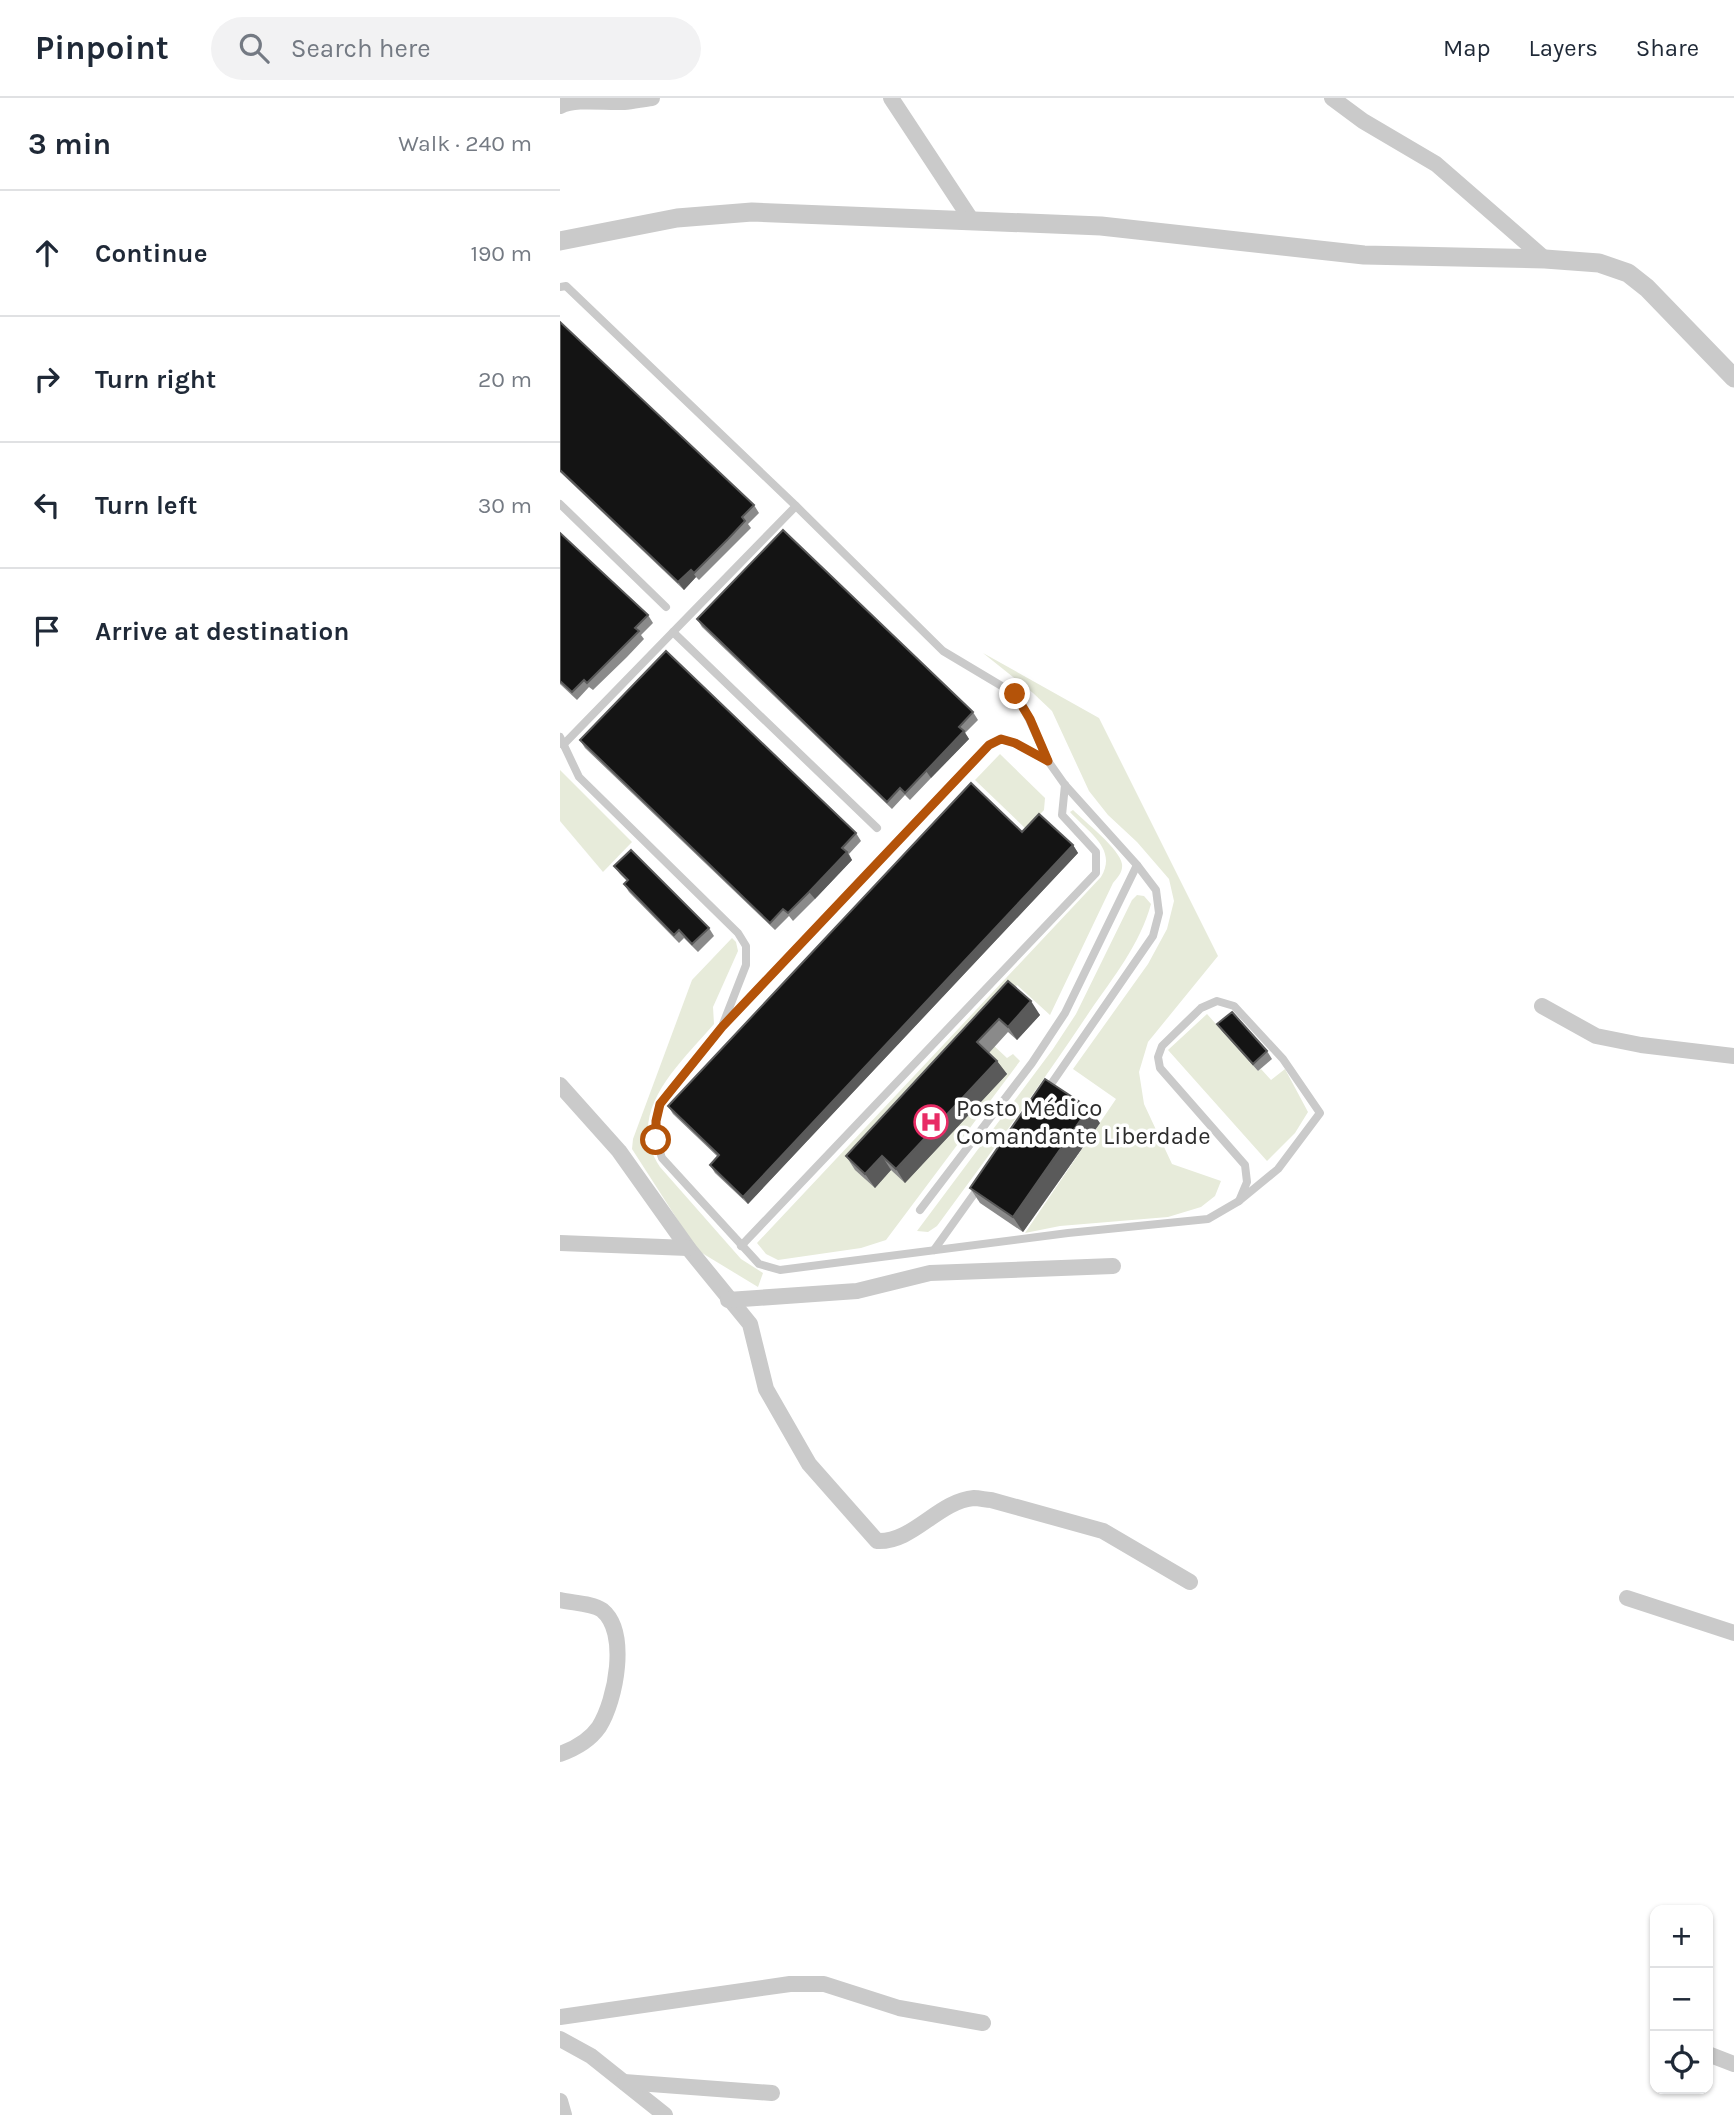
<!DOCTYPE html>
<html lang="en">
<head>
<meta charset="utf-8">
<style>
	:root { --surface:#fff; --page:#f2f2f3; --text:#1f2937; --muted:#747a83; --line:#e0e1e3 }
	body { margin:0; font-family:Karla,sans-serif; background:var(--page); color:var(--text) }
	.controls { position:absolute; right:21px; bottom:21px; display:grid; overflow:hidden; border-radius:14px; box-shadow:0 2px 5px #0004 }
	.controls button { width:63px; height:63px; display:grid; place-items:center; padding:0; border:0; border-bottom:2px solid var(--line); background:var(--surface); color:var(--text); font:35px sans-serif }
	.stop { position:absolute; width:21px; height:21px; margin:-16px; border:5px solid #b45309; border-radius:50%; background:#fff }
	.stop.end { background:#b45309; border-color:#fff; box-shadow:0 2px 7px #0008 }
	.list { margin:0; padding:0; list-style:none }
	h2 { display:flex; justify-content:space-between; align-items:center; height:91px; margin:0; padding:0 28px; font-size:30px }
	h2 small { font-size:23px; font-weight:400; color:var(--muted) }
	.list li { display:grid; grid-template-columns:46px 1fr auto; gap:21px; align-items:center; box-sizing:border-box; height:126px; padding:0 28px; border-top:2px solid var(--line) }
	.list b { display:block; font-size:26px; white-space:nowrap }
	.list em { font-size:23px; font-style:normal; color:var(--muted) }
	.icon { flex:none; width:38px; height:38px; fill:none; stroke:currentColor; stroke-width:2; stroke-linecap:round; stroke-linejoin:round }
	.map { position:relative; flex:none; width:1174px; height:2017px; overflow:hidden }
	header { display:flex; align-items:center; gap:42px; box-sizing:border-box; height:98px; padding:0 35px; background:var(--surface); border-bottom:2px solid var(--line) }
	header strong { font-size:33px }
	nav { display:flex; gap:38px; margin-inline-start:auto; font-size:24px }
	.search { width:490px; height:63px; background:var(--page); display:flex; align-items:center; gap:18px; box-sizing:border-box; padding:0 24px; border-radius:38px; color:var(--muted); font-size:26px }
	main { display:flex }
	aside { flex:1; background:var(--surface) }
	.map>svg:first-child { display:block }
	.green { fill:#e7ebda }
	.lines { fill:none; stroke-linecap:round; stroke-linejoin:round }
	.service { stroke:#cacaca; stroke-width:8 }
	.minor { stroke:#cacaca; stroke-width:16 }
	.tertiary { stroke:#cacaca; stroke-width:19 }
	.wall { fill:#8a8a8a }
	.shaded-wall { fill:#5a5a5a }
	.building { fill:#141414; stroke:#5a5a5a; stroke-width:2 }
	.route { stroke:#b45309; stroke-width:9 }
	.labels { text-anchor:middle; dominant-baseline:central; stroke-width:7; stroke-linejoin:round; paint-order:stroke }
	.poi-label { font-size:24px; fill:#2d2d2d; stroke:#fff; text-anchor:start }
</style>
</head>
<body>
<header>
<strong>Pinpoint</strong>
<div class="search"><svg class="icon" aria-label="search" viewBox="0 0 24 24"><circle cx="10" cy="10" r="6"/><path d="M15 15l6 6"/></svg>Search here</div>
<nav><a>Map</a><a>Layers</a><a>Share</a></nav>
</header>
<main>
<aside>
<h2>3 min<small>Walk · 240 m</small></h2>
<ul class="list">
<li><svg class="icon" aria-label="ahead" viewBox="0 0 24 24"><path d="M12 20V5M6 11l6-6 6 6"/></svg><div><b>Continue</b></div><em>190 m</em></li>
<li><svg class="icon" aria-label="right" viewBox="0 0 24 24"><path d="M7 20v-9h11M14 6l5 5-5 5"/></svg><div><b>Turn right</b></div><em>20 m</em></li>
<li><svg class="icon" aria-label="left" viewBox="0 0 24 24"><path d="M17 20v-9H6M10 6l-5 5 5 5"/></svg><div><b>Turn left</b></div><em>30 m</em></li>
<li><svg class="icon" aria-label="arrive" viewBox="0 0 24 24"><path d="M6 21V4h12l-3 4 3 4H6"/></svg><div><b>Arrive at destination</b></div></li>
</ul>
</aside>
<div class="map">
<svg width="1174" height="2017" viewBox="0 0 1174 2017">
	<rect width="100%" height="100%" fill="#fff"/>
	<g class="green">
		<polygon points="423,555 539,620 658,858 588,944 579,974 584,1006 612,1066 661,1083 655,1098 641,1109 608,1119 500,1128 465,1135 556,1001 513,971 588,866 607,831 614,803 609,781 577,744 548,717 529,693 492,613 473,595"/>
		<polygon points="440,656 485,700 484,712 466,731 415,682"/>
		<polygon points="0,672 72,744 43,774 0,723"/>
		<path d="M513 712C524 723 560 751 562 766 563 774 558 779 553 785L490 917 457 887 416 931 447 960 453 956 460 963 326 1142 301 1150 218 1162 206 1156 197 1145 541 779C558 751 528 734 510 714Z"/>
		<path d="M577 797 584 798 591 806C580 846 553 880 530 913 481 987 429 1057 377 1128L368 1134 357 1133 493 951 516 916 572 802Z"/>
		<path d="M172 840 176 844 178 853 153 909 154 926C120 966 63 1014 100 1069L181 1161 203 1175 198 1189 137 1152 72 1051 73 1041 132 882Z"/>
		<polygon points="647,916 698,973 701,971 711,982 725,971 748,1014 735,1035 707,1063 608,952"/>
	</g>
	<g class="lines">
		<g class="service">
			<polyline points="0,189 6,188 236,408 383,553 455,596 469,621 488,663 505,687 577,767 596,792 599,815 593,838 487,992"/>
			<polyline points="0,406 106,509"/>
			<polyline points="113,534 236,408"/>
			<polyline points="0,639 19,679 178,835 186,848 186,867 163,926"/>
			<polyline points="3,647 113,534 317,730"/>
			<polyline points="488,663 455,645 441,641 429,647 162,929 100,1006 96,1023 96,1042 102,1060 199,1166 220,1172 508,1135 648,1121 679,1103"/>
			<polygon points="657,903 674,908 723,961 760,1015 718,1071 679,1103 687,1084 685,1067 600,970 598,959 602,948 641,910"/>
			<polyline points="360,1112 472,965 505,915 577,767"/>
			<polyline points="181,1148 536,775 536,754 502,717 505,687"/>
			<polyline points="374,1152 419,1089"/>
		</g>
		<g class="minor">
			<polyline points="331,0 412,123"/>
			<polyline points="772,0 803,23 876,66 985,161"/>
			<path d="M0 8C16 0 44 5 64 4 74 3 83 1 92 0"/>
			<polyline points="982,908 1036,938 1081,947 1174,958"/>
			<path d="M0 987 59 1053 128 1150 190 1226 206 1291 249 1366 317 1443C353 1445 378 1403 414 1400 420 1400 426 1402 431 1402L543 1433 630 1484"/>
			<polyline points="0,1145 128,1150"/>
			<polyline points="168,1202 297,1193 370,1175 553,1168"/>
			<polyline points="1067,1500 1174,1535"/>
			<path d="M0 1502C12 1505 32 1505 42 1512 69 1534 56 1602 39 1629 30 1642 14 1651 0 1656"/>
			<polyline points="0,1919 230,1886 264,1886 339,1910 423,1925"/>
			<polyline points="0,1941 31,1958 105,2017"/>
			<polyline points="1148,1956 1174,1966"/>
			<polyline points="64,1984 212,1995"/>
			<polyline points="0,2003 4,2017"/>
		</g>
		<polyline class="tertiary" points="0,143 117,120 192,114 541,128 804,157 985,161 1039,165 1068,175 1087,190 1174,280"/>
	</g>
	<g class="wall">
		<polygon points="0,224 194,407 199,415 188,426 191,430 139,482 136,479 124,492 0,374"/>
		<polygon points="0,435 88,517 93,525 81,537 84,541 67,559 33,592 29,589 17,602 0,586"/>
		<polygon points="137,521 413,614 418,622 405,635 409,641 371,680 350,702 345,697 332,711 142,529"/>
		<polygon points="20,642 296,735 301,743 289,756 292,762 255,801 233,823 229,818 215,832 25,650"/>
		<polygon points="462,734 513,747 518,755 188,1106 155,1075 150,1067 158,1059 113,1016 108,1008"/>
		<polygon points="54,768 149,830 154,838 138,854 124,840 119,845 69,794 64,786 67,783 60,776"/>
		<polygon points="448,883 480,917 457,942 448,934 429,955 437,963 447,976 345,1085 331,1072 315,1090 295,1072 286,1058"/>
		<polygon points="657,926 707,953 712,961 698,973 663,934"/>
		<polygon points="540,1025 463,1134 420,1105 410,1090"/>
	</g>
	<g class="shaded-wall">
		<polygon points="131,472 136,479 124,492 118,484"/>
		<polygon points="404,633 409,641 371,680 366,673"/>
		<polygon points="513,747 518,755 188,1106 183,1099"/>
		<polygon points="287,754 292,762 255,801 249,794"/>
		<polygon points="471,903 480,917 457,942 448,929"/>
		<polygon points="437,963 447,976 345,1085 336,1071"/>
		<polygon points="529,1010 540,1025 463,1134 453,1119"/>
		<polygon points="322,1058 331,1072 315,1090 305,1076"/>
	</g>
	<g class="building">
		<polygon points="0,224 194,407 182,419 185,423 168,441 134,475 131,472 118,484 0,372"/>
		<polygon points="223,432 413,614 399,629 404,633 366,673 345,695 340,690 327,704 137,521"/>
		<polygon points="0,435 88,517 75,530 79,533 27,585 24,582 12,594 0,583"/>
		<polygon points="106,553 296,735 282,750 287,754 249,794 228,815 223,811 210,825 20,642"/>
		<polygon points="411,685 462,734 479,716 513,747 183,1099 150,1067 159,1057 108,1008"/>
		<polygon points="71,752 149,830 132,846 119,832 114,837 64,786 68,782 54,768"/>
		<polygon points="448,883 471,903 448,929 439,921 417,944 437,963 336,1071 322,1058 305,1076 286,1058"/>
		<polygon points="672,914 707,953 693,966 657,926"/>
		<polygon points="485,981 529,1010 453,1119 410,1090"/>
	</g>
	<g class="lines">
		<polyline class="route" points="96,1042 96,1023 100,1006 162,929 429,647 441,641 455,645 488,663 470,621 455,596"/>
	</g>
	<defs>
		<symbol id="hospital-ring" viewBox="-11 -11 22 22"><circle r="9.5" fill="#fff" stroke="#e82b65" stroke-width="1.5"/><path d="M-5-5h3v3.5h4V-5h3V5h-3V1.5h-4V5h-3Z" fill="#e82b65"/></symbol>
	</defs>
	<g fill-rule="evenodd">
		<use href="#hospital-ring" x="352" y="1005" width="38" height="38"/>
	</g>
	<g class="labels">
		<g class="poi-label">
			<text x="396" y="1010">Posto Médico<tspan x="396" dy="28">Comandante Liberdade</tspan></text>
		</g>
	</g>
</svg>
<div class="controls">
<button>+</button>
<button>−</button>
<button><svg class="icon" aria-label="locate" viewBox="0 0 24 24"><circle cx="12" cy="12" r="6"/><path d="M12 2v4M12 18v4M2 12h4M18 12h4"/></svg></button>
</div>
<div class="stop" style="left:96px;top:1042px"></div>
<div class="stop end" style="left:455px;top:596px"></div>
</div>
</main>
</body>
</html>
